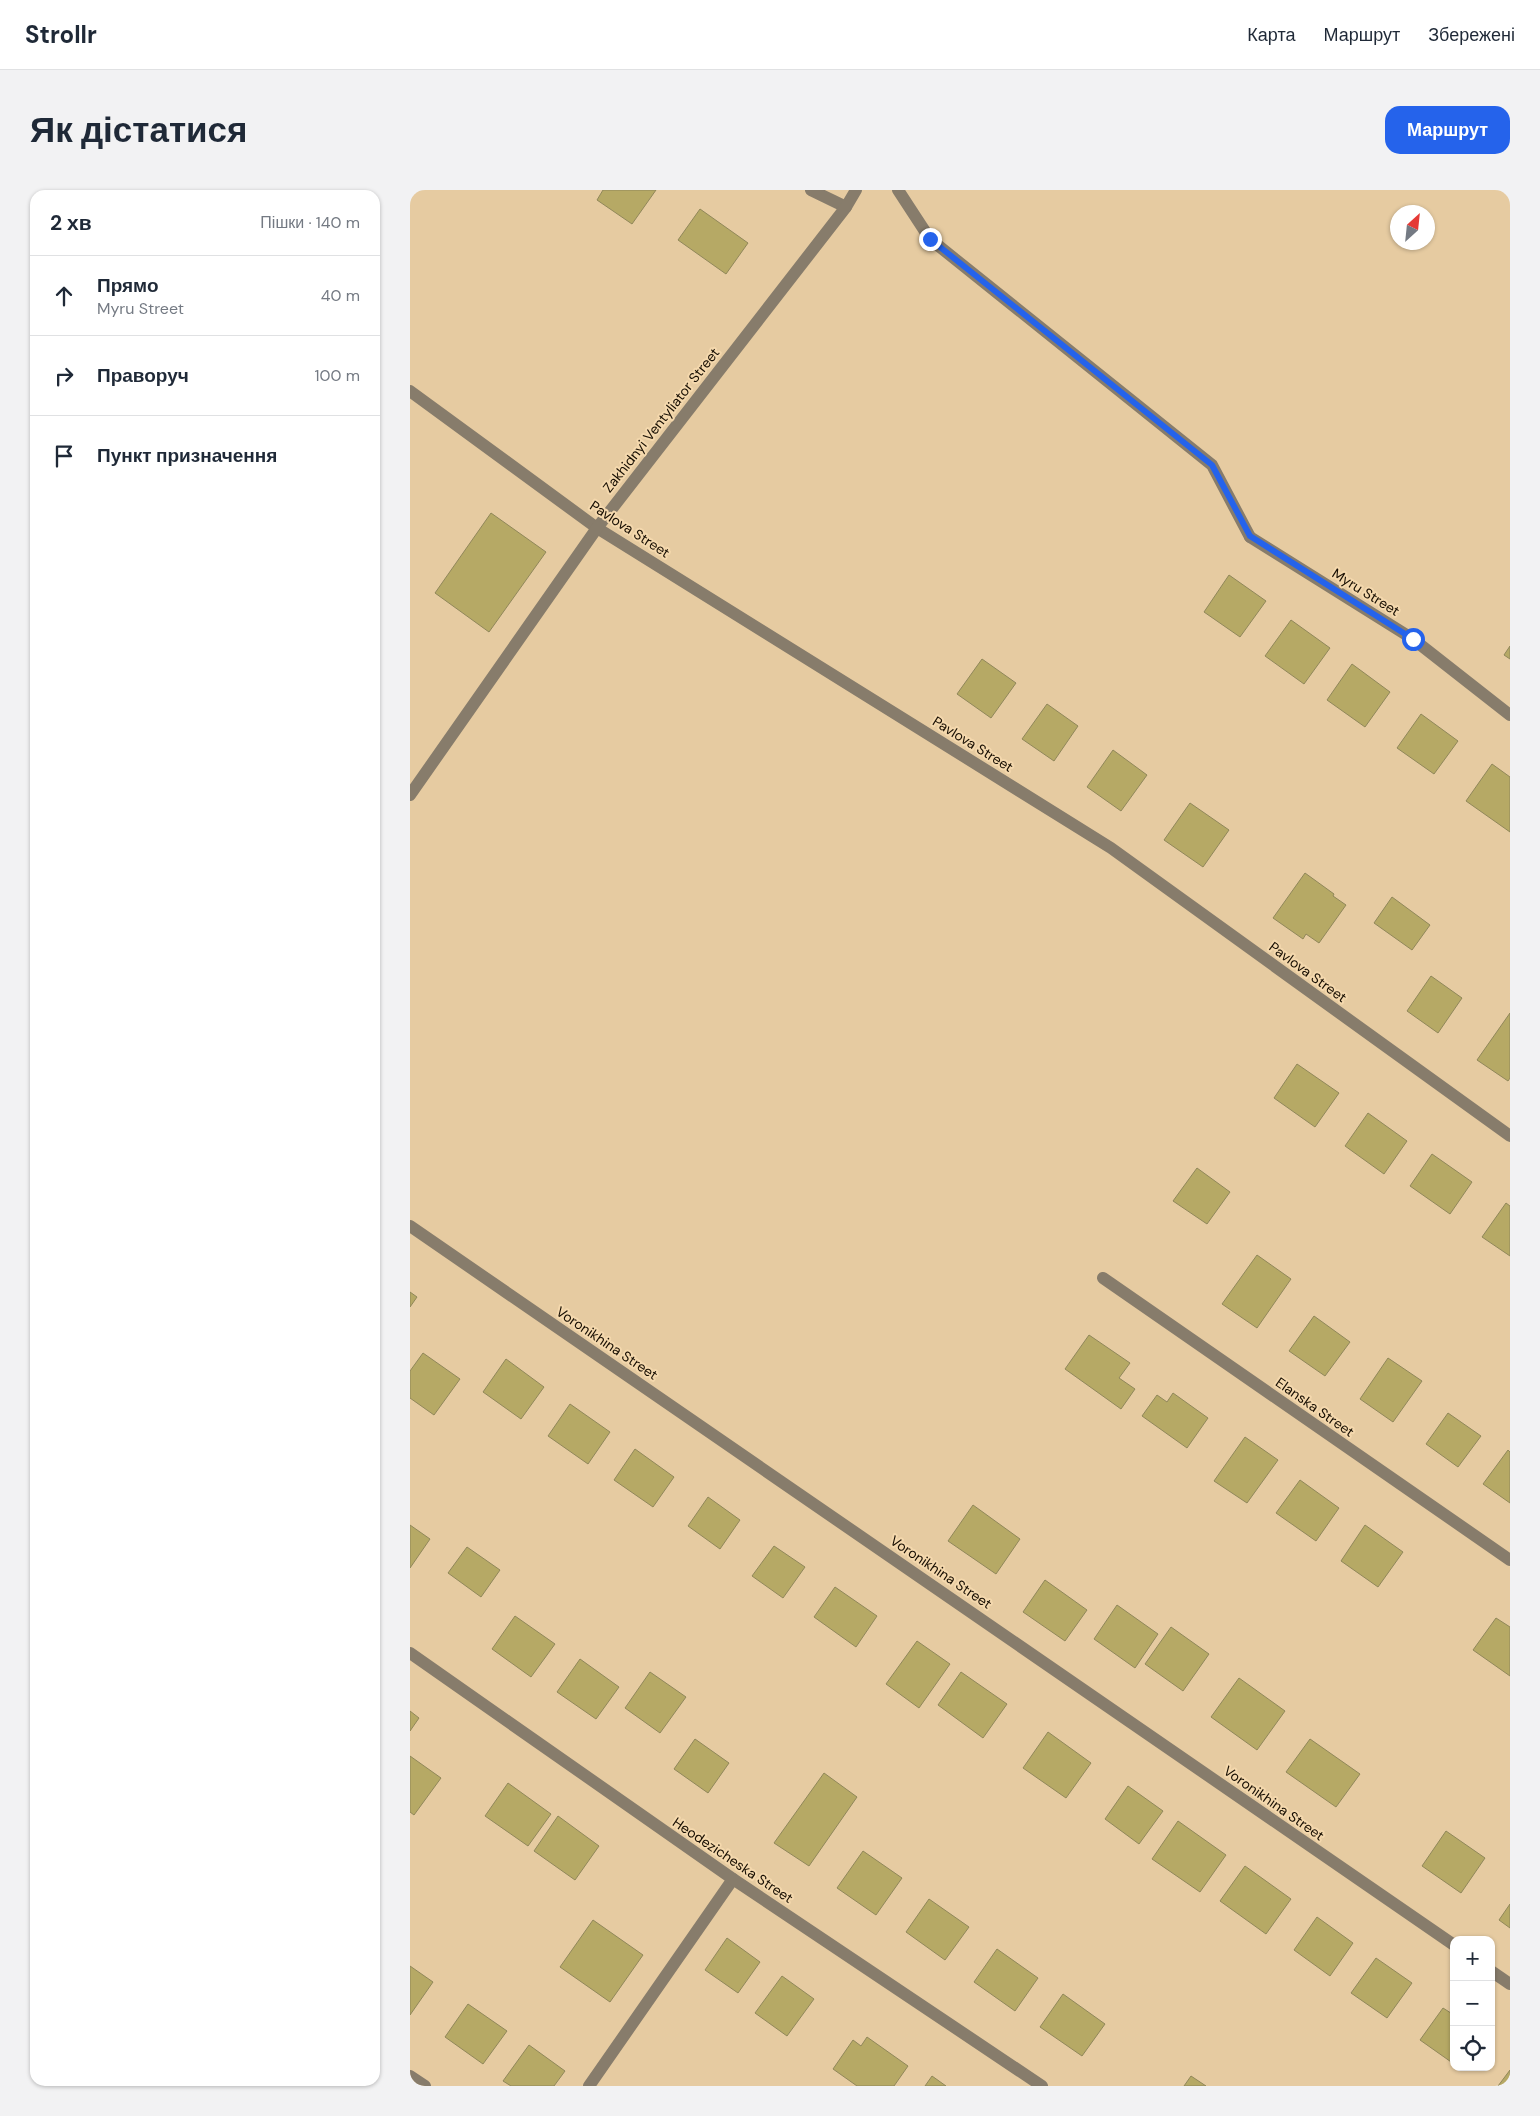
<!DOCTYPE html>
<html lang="uk">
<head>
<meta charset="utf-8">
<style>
	:root { --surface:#fff; --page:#f2f2f3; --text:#1f2937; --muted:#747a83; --line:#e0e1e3; --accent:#2563eb }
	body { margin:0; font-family:"DM Sans",sans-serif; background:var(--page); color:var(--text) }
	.controls { position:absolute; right:15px; bottom:15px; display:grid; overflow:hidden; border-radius:10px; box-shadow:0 1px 4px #0004 }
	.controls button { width:45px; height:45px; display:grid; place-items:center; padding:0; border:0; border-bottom:1px solid var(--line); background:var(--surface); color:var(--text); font:25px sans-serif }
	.compass { position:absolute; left:980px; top:15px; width:45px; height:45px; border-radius:50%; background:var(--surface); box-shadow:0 1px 4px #0004; rotate:27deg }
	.stop { position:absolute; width:15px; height:15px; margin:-11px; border:4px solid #2563eb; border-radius:50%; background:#fff }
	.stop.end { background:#2563eb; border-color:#fff; box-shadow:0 1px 5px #0008 }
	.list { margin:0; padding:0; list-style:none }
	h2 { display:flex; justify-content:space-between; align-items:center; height:65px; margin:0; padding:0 20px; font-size:21px }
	h2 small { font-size:16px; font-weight:400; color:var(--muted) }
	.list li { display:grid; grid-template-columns:32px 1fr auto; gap:15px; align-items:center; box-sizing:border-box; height:80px; padding:0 20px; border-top:1px solid var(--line) }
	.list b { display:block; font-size:19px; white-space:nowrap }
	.list p { margin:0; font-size:16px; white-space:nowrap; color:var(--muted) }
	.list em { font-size:16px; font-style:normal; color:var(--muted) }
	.icon { flex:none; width:28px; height:28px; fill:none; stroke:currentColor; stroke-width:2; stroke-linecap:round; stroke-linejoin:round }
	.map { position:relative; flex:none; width:1100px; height:1896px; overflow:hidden; border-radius:15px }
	header { display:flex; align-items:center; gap:30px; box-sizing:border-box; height:70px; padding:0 25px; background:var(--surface); border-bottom:1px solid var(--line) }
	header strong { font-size:24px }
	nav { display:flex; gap:28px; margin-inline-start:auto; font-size:18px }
	.intro { display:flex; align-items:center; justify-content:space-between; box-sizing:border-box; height:120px; padding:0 30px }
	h1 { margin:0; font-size:35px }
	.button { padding:12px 22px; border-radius:15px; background:var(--accent); color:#fff; font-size:18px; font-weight:700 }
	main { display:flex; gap:30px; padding:0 30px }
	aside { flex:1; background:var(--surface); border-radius:15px; box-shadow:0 1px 4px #0004 }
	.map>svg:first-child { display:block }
	.building { fill:#b6a965; stroke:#90875a }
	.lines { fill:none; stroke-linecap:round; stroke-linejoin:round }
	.service { stroke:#877c6b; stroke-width:12 }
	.minor { stroke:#877c6b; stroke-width:12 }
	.route { stroke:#2563eb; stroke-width:6 }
	.labels { text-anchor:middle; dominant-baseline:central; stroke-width:4; stroke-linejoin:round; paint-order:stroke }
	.street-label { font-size:14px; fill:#160d01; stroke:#f4d8ad }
</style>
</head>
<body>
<header>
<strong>Strollr</strong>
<nav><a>Карта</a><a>Маршрут</a><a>Збережені</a></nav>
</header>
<div class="intro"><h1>Як дістатися</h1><a class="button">Маршрут</a></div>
<main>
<aside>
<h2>2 хв<small>Пішки · 140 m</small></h2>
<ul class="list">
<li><svg class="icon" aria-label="ahead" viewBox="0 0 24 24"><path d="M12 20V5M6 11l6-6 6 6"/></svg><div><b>Прямо</b><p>Myru Street</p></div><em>40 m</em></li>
<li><svg class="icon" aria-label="right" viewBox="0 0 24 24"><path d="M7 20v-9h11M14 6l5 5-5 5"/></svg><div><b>Праворуч</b></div><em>100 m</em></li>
<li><svg class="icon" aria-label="arrive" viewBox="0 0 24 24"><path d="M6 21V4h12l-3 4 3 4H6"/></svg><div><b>Пункт призначення</b></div></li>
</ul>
</aside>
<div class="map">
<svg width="1100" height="1896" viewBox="0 0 1100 1896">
	<rect width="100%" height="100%" fill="#e6cba1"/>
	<g class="building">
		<polygon points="193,0 246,0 222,34 187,10"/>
		<polygon points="290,19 338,53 316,84 268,50"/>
		<polygon points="81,323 136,362 79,442 25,403"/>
		<polygon points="819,385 856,411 830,447 794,422"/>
		<polygon points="881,430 920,458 894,494 855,466"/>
		<polygon points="1100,456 1100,469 1094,465"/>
		<polygon points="572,469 606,493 581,528 547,504"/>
		<polygon points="942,474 980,502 955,537 917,510"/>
		<polygon points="637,514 668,536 644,571 612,549"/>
		<polygon points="1011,524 1048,551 1024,584 987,558"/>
		<polygon points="703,560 737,585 711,621 677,597"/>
		<polygon points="1082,574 1100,587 1100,642 1056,611"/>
		<polygon points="780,613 819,640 793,677 754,650"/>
		<polygon points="895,683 924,704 923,706 936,715 909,753 896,744 893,749 863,728"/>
		<polygon points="982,707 1020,735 1002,760 964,733"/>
		<polygon points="1021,786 1052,808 1028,843 997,821"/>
		<polygon points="1100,823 1100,888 1098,891 1067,870"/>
		<polygon points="887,874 929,903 905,937 864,908"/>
		<polygon points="958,923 997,951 974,984 935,956"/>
		<polygon points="1022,964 1062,992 1040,1024 1000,996"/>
		<polygon points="787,978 820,1002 797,1034 763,1011"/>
		<polygon points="1096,1013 1100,1016 1100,1066 1072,1047"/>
		<polygon points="847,1065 881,1089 847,1138 812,1114"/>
		<polygon points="0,1102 7,1107 0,1117"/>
		<polygon points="904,1126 940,1152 915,1186 879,1161"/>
		<polygon points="679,1145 720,1173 709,1188 725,1199 711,1219 655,1179"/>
		<polygon points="13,1163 50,1189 24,1225 0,1208 0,1181"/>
		<polygon points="978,1168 1012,1191 983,1232 950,1209"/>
		<polygon points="96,1169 134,1197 111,1229 73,1202"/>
		<polygon points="763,1203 798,1228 777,1258 732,1226 747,1205 757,1212"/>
		<polygon points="160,1214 200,1242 178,1274 138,1246"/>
		<polygon points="1038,1223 1071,1246 1048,1277 1016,1254"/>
		<polygon points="835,1247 868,1270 837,1313 804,1291"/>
		<polygon points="225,1259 264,1287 243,1317 204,1290"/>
		<polygon points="1098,1260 1100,1262 1100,1313 1073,1294"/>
		<polygon points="890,1290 929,1318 906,1351 866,1323"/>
		<polygon points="298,1307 330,1330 310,1359 278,1336"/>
		<polygon points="563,1315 610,1349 586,1384 538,1351"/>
		<polygon points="0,1335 20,1349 0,1378"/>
		<polygon points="955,1335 993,1362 968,1397 931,1371"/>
		<polygon points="364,1356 395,1377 373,1408 342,1386"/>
		<polygon points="57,1357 90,1380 71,1407 38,1383"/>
		<polygon points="635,1390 677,1420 655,1451 613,1422"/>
		<polygon points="425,1397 467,1426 446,1457 404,1427"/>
		<polygon points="707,1415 748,1444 725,1478 684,1449"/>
		<polygon points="105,1426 145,1454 121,1487 82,1459"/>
		<polygon points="1086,1428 1100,1437 1100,1486 1063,1460"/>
		<polygon points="761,1437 799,1464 773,1501 735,1474"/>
		<polygon points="507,1451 540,1474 509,1518 476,1494"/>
		<polygon points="170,1469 209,1497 186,1529 147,1502"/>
		<polygon points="240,1482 276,1507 250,1543 215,1518"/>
		<polygon points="551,1482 597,1514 573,1548 528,1515"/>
		<polygon points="829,1488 875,1521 847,1560 801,1527"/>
		<polygon points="0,1521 9,1528 0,1541"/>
		<polygon points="638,1542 681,1573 656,1608 613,1578"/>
		<polygon points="285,1549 319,1573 298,1603 264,1579"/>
		<polygon points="900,1549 950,1584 926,1617 876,1582"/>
		<polygon points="0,1566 31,1588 4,1625 0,1622"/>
		<polygon points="414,1583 447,1607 399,1676 364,1653"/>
		<polygon points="98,1593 141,1624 118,1656 75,1626"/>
		<polygon points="718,1596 753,1621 729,1654 695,1629"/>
		<polygon points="148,1626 189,1656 165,1690 124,1661"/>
		<polygon points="768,1631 816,1665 790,1702 742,1669"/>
		<polygon points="1036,1641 1075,1668 1051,1703 1012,1676"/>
		<polygon points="453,1661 492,1688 466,1725 427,1698"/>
		<polygon points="835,1676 881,1709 856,1744 810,1711"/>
		<polygon points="519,1709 559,1737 535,1770 496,1742"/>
		<polygon points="1100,1714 1100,1738 1089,1730"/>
		<polygon points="907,1727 943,1753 920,1786 884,1760"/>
		<polygon points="183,1730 233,1765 200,1812 150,1777"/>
		<polygon points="317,1748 350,1772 328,1803 295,1780"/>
		<polygon points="587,1759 628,1788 605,1821 564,1792"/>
		<polygon points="966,1768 1002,1793 977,1828 941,1803"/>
		<polygon points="0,1776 23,1792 0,1825"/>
		<polygon points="372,1786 404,1809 377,1846 345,1823"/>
		<polygon points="653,1804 695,1834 672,1866 630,1837"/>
		<polygon points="58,1814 97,1841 73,1874 35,1847"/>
		<polygon points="1033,1818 1044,1825 1044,1874 1010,1850"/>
		<polygon points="457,1847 498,1876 484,1896 447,1896 423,1879 443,1850 451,1856"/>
		<polygon points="119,1855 155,1881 144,1896 101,1896 93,1891"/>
		<polygon points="1100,1880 1100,1896 1088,1896"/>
		<polygon points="522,1886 536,1896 515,1896"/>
		<polygon points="781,1886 796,1896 774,1896"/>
	</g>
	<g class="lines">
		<g class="service">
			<polyline points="488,0 520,49 802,275 840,347"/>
			<polyline points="179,1896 323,1689"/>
		</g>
		<g class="minor">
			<polyline points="401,0 436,17"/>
			<polyline points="0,201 187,338 701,658 1100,946"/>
			<polyline points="840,347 1003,449 1100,525"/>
			<polyline points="0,605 187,338 436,17 446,0"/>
			<polyline points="0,1036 1044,1755"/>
			<polyline points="693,1088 1100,1370"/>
			<polyline points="0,1463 323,1689 632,1896"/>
			<polyline points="1081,1781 1100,1794"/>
			<polyline points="0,1886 15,1896"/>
		</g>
	</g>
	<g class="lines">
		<polyline class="route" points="520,49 802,275 840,346 1003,449"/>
	</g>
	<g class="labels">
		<g class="street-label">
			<text transform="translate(251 230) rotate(-52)">Zakhidnyi Ventyliator Street</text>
			<text transform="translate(220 339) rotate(33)">Pavlova Street</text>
			<text transform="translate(956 402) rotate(32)">Myru Street</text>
			<text transform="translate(563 554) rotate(32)">Pavlova Street</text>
			<text transform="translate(898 782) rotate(36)">Pavlova Street</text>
			<text transform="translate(197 1153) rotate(34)">Voronikhina Street</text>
			<text transform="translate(905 1217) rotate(35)">Elanska Street</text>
			<text transform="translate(531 1382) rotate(34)">Voronikhina Street</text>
			<text transform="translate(864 1613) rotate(35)">Voronikhina Street</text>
			<text transform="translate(323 1670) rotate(34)">Heodezicheska Street</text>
		</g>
	</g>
</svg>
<div class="controls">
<button>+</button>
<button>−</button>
<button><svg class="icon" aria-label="locate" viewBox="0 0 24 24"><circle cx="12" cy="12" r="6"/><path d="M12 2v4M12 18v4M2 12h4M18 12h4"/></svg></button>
</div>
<svg class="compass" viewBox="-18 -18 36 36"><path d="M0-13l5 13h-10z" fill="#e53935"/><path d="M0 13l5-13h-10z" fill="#747a83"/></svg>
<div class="stop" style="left:1003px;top:449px"></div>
<div class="stop end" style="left:520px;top:49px"></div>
</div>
</main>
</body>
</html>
